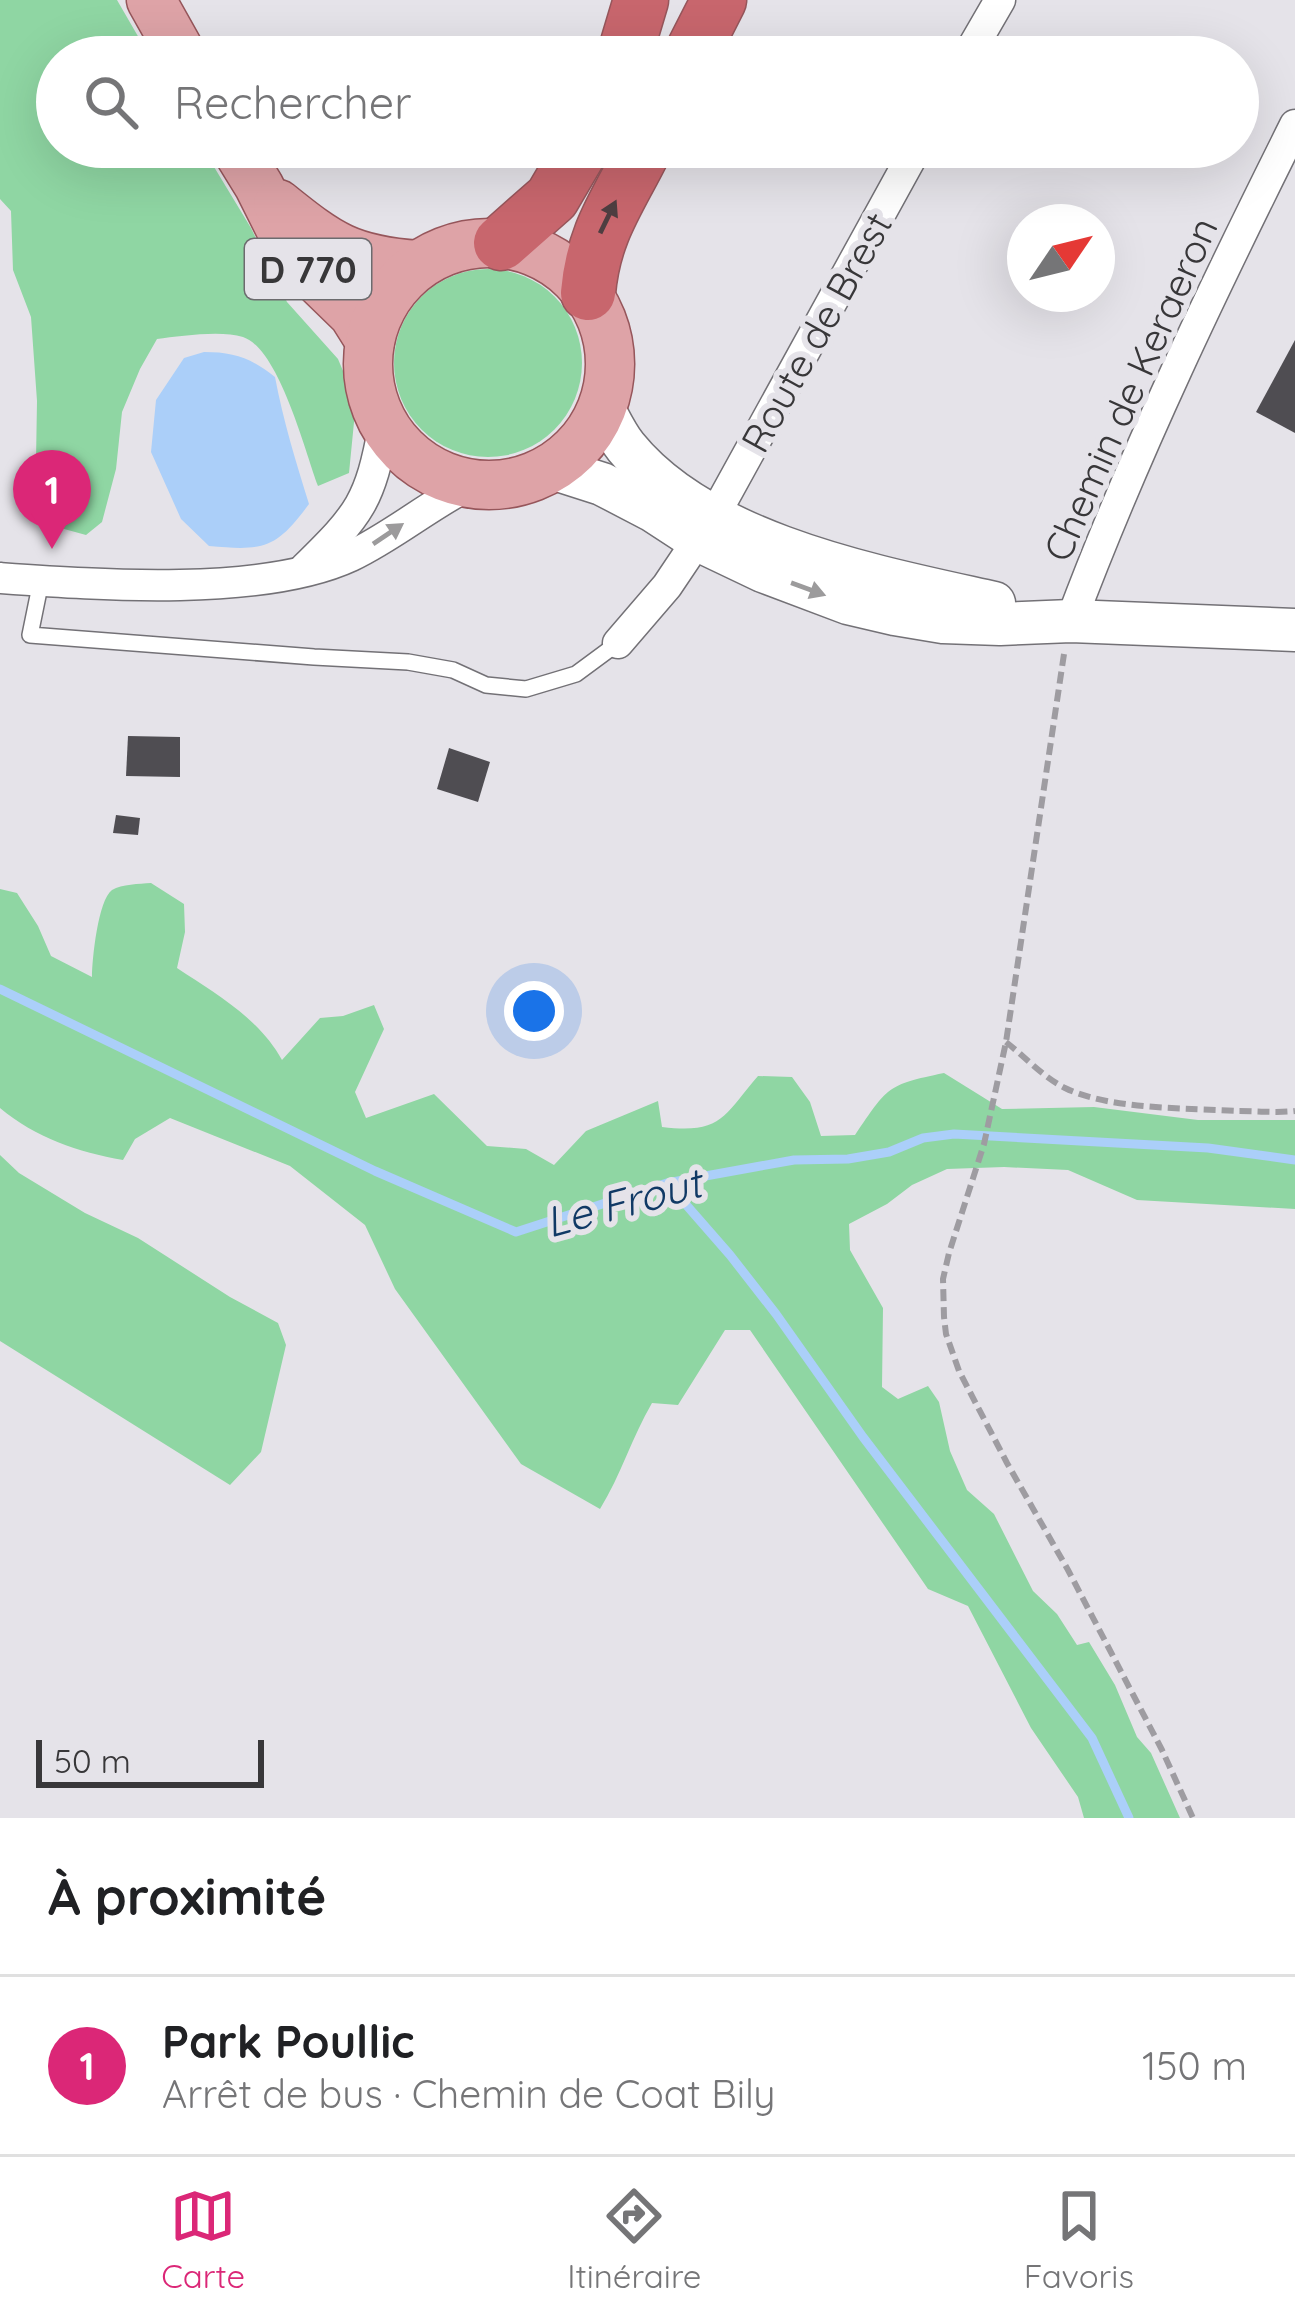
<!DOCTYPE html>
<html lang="fr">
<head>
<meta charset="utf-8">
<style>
	:root { --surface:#fff; --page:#f2f2f2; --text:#202124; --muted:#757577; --line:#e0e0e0; --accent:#db2777 }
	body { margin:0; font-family:Quicksand,sans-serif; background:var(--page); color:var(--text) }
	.compass { position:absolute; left:1007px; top:204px; width:108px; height:108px; border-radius:50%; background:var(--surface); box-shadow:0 12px 48px #0002; rotate:55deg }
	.scale { position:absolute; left:36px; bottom:30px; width:228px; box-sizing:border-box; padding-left:12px; border:6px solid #383739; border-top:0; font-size:33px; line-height:42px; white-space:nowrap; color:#383739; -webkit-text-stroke:9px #e5e3e9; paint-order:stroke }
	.you { position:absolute; left:534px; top:1011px; width:42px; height:42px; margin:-30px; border:9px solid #fff; border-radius:50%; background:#1a73e8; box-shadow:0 0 0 18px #1a73e833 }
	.badge { display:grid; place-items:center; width:78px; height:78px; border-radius:50%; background:var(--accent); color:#fff; font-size:39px; font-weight:700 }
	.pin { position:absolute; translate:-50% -99px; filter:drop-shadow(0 3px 6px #0008) }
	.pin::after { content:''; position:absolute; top:63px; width:42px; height:36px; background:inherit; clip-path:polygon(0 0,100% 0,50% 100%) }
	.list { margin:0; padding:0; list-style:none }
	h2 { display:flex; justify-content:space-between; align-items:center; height:156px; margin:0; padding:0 48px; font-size:51px }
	h2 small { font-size:39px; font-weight:400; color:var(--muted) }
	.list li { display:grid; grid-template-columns:78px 1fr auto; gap:36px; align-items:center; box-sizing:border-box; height:180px; padding:0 48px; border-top:3px solid var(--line) }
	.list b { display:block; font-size:45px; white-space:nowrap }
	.list p { margin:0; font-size:39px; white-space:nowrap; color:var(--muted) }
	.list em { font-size:39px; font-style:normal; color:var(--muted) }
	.icon { flex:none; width:66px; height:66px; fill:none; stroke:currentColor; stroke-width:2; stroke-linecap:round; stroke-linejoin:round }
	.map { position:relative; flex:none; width:1295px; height:1818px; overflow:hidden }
	.search { position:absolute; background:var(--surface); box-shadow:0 12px 48px #0002; left:36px; right:36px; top:36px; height:132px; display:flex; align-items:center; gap:30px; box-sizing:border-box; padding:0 42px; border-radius:66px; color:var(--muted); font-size:45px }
	.sheet { height:336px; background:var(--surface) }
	nav { display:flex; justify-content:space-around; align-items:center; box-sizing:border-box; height:168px; border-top:3px solid var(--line); background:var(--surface); font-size:33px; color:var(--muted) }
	nav a { display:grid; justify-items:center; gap:6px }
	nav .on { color:var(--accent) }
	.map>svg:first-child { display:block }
	.green { fill:#8fd6a3 }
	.water { fill:#abcff9 }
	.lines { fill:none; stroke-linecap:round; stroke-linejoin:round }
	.stream { stroke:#abcff9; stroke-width:9 }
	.building { fill:#4f4d52 }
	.lane-casing { stroke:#737176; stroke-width:18 }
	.street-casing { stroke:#737176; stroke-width:33 }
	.secondary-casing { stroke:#737176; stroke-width:45 }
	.primary-casing { stroke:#96565b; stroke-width:51 }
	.highway-casing { stroke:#96565b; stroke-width:57 }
	.path { stroke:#9e9ca1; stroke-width:6; stroke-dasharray:12 6; stroke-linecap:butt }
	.lane { stroke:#fff; stroke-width:15 }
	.street { stroke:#fff; stroke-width:30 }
	.secondary { stroke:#fff; stroke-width:42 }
	.primary { stroke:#dea3a7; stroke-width:48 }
	.highway { stroke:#c8666d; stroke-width:54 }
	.oneway { fill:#4e3e41 }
	.oneway2 { fill:#9c9b9c }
	.labels { text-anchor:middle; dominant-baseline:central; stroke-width:12; stroke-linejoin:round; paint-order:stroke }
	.shield { fill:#e5e3e9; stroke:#6c6b6e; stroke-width:3 }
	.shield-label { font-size:36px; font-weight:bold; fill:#383739 }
	.street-label { font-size:39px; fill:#383739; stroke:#e5e3e9 }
	.water-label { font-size:42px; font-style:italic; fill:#103965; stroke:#e5e3e9 }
</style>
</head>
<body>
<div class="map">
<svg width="1295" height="1818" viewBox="0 0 1295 1818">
	<rect width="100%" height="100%" fill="#e5e3e9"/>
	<g class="green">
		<path d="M0 0H117L150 57H57V147H202L251 228 287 302 338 359 356 402 349 473 318 486C305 451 279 349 243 337 221 330 180 336 157 339L140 369 122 412 116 469 102 522 86 535 35 521 37 401 31 317 13 270 11 211 0 199Z"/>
		<circle cx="488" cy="363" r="94"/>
		<path d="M151 883 184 904 185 932 177 968C216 994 259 1018 282 1060L320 1018 343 1016 374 1005 384 1029 355 1092 366 1118 434 1094 487 1146 526 1149 554 1165 586 1131 658 1101 662 1127C721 1134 723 1117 758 1076L792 1077 810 1102 821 1136 855 1135C888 1087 886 1085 944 1073L1002 1109 1094 1107 1198 1120H1295V1209L1137 1200 1068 1170 1004 1167 947 1169 912 1185 887 1204 849 1224 850 1250 883 1308 882 1387 898 1399 928 1386 939 1402 950 1451 967 1490 994 1514 1033 1591 1057 1614 1077 1645 1089 1642 1115 1685 1137 1737 1151 1753 1180 1818H1084L1078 1797 1031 1728 968 1606 928 1589 750 1330H725L678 1405 652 1403C632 1437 621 1475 600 1509L521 1464 395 1289 365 1225 290 1166 170 1118 135 1139 123 1160C78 1152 36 1138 0 1108V889L17 893 38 926 51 956 92 977C92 960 98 900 112 890 122 884 139 884 151 883Z"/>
		<polygon points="0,1155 19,1173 85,1213 138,1238 230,1297 278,1323 286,1345 261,1452 230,1485 0,1341"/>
	</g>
	<path class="water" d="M204 352C234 352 251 358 275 377 283 420 296 462 309 504 276 549 264 551 209 546L181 519 151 452 156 400 184 358Z"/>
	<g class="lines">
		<g class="stream">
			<polyline points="0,989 375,1171 516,1232 667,1183 794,1160 848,1159 889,1152 923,1138 954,1134 1208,1148 1295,1160"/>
			<polyline points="668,1184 730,1255 776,1314 863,1437 1092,1738 1129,1818"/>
		</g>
	</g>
	<g class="building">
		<polygon points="1295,340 1295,433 1256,412"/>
		<polygon points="128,736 180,737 180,777 126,776"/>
		<polygon points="449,748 490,762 478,802 437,789"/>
		<polygon points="116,815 140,818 138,835 113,833"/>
	</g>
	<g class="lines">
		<defs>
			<polyline id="lane" points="41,581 30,635 314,657 408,662 453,670 486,685 526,689 576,674 618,643"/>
			<g id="street">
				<polyline points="967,57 1000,0"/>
				<path d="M305 568C360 514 370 502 384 425"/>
				<path d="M0 578C98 585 263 597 351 556 393 536 429 505 471 484"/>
				<path d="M1071 621C1135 451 1214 287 1295 125"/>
				<polyline points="618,643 667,586 714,516 917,147"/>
			</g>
			<g id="secondary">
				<path d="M603 408C610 421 617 436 626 447 705 545 877 577 994 603"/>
				<polyline points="552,468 602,484 652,510 698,540 763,571 848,603 895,614 943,622 1000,624 1071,621 1295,630"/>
			</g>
			<g id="primary">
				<polyline points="151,0 183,57"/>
				<polyline points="235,147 259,186 286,240 318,280 353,314 370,341"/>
				<path d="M278 204C330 246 350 260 418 265"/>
				<circle cx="489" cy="364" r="121"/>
			</g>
			<g id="highway">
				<polyline points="624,57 641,0"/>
				<polyline points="690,57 719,0"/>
				<polyline points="501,243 552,198 582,147"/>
				<path d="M588 293C593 232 619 200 645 147"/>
			</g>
		</defs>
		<use href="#lane" class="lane-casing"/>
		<use href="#street" class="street-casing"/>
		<use href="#secondary" class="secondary-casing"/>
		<use href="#primary" class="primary-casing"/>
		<use href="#highway" class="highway-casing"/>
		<g class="path">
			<polyline points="1064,654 1006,1042 984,1144 949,1253 943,1279 944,1317 946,1334 959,1371 1007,1463 1068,1570 1162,1750 1193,1818"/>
			<path d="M1006 1042C1025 1057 1043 1077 1065 1088 1110 1110 1189 1108 1239 1111 1258 1111 1276 1113 1295 1111"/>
		</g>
		<use href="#lane" class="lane"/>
		<use href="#street" class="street"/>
		<use href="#secondary" class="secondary"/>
		<use href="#primary" class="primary"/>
		<use href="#highway" class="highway"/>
	</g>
	<defs><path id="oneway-solid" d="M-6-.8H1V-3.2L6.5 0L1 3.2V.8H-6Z" transform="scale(3)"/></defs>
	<use class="oneway" href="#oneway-solid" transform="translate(608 217) rotate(-64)"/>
	<g class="oneway2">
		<use href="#oneway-solid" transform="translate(388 534) rotate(-34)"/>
		<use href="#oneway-solid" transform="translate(808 589) rotate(20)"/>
	</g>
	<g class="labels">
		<rect class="shield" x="245" y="239" width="126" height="60" rx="9"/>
		<g class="shield-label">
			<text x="308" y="269">D 770</text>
		</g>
		<g class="street-label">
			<text transform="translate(816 332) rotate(-61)">Route de Brest</text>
			<text transform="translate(1130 389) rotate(-66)">Chemin de Keraeron</text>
		</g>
		<g class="water-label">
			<text transform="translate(623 1202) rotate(-15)">Le Frout</text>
		</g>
	</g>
</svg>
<svg class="compass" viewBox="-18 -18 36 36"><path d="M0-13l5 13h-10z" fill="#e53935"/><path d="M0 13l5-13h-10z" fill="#757577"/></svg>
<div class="scale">50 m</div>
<div class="you"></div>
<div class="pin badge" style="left:52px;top:549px">1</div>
<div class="search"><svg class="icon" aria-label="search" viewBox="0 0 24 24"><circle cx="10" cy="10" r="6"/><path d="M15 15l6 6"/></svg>Rechercher</div>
</div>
<section class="sheet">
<h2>À proximité<small></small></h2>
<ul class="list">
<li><span class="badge">1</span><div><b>Park Poullic</b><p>Arrêt de bus · Chemin de Coat Bily</p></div><em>150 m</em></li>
</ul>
</section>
<nav>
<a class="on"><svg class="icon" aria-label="map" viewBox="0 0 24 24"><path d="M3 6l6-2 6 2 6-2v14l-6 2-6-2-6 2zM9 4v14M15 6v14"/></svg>Carte</a>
<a><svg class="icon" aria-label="directions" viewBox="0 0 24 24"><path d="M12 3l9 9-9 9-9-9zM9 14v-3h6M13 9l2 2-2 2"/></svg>Itinéraire</a>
<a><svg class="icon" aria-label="saved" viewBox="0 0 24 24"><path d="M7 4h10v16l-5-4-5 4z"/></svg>Favoris</a>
</nav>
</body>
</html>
